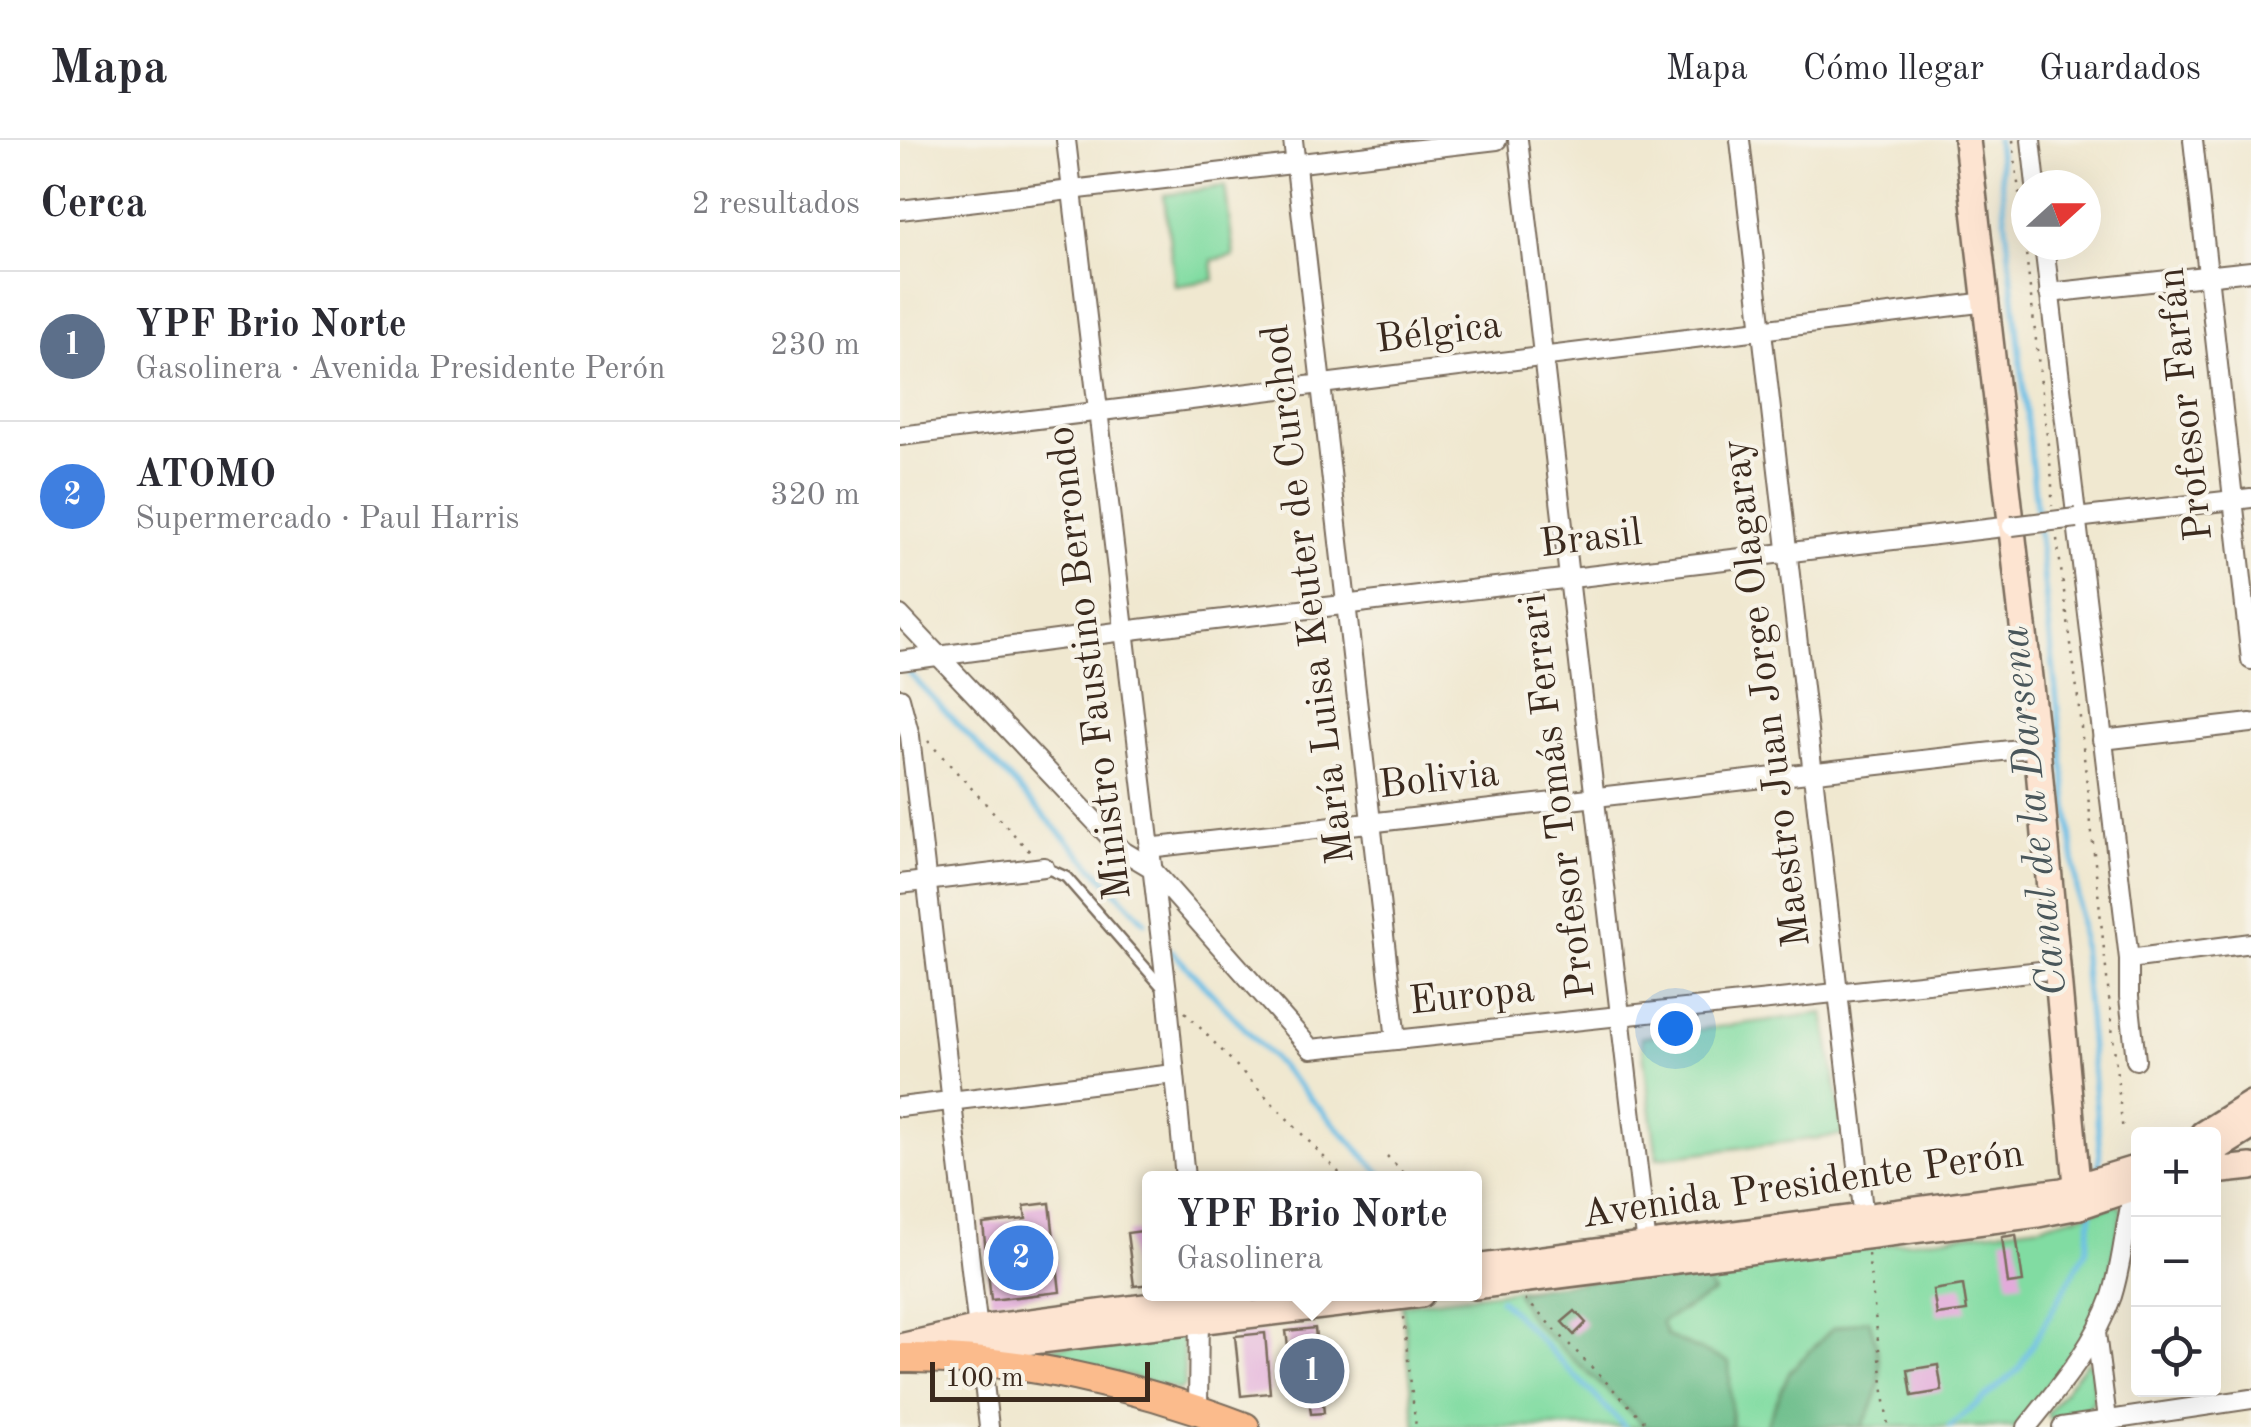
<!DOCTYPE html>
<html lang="es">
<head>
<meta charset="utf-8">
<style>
	:root { --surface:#fff; --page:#f2f2f3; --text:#2b2b33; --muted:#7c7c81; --line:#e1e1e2; --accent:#d1495b }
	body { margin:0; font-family:"Old Standard TT",serif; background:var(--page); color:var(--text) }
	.controls { position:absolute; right:30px; bottom:30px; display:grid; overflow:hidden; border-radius:10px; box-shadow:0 10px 40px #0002 }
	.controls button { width:90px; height:90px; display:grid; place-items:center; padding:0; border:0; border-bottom:2px solid var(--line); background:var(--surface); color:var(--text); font:50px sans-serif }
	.compass { position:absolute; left:1111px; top:30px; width:90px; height:90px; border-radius:50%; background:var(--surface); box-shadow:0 10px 40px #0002; rotate:69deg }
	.scale { position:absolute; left:30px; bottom:25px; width:220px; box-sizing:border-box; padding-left:10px; border:5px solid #3b2a1e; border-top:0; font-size:28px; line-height:35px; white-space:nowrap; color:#3b2a1e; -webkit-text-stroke:8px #f7f3e8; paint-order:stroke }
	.you { position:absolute; left:775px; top:888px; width:35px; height:35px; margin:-25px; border:8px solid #fff; border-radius:50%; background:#1a73e8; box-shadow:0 0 0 15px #1a73e833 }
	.badge { display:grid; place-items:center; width:65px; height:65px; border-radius:50%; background:var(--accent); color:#fff; font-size:32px; font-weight:700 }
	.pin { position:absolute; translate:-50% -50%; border:5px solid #fff; box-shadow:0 2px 10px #0006 }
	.popup { position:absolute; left:242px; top:1031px; width:340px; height:130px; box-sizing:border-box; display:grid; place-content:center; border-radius:10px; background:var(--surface); filter:drop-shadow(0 2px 8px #0005); font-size:32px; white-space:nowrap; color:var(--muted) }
	.popup b { font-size:38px; color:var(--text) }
	.popup::after { content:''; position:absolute; left:50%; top:100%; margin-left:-20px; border:20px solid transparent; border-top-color:var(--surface) }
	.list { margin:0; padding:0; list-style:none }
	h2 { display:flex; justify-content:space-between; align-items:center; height:130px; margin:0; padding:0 40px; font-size:42px }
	h2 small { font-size:32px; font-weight:400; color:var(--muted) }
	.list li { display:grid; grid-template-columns:65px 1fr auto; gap:30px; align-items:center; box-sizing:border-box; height:150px; padding:0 40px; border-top:2px solid var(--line) }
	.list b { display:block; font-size:38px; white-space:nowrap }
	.list p { margin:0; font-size:32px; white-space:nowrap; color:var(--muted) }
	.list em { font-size:32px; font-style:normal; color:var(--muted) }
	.icon { flex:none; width:55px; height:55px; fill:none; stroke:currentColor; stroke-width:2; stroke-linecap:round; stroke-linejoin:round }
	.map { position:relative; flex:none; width:1351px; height:1287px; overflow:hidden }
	header { display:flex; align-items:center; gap:60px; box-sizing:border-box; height:140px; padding:0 50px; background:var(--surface); border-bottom:2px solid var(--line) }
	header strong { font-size:48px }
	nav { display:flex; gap:55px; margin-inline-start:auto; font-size:35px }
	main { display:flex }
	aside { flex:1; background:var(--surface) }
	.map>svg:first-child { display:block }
	.green { fill:#81dca2; stroke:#5e8360; stroke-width:2.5 }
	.forest { fill:#68bc88; stroke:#527353; stroke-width:2.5 }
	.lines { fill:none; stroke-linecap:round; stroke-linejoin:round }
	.stream { stroke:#69bee6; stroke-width:5 }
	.building { fill:#e2abda }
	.lane-casing { stroke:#7a6c5c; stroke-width:14 }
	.street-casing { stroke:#7a6c5c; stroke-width:22 }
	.secondary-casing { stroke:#7a6c5c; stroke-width:30 }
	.primary-casing { stroke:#7a6c5c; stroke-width:32 }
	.path { stroke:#7a6c5c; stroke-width:2.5; stroke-dasharray:2.5 8; stroke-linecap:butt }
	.lane { stroke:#fff; stroke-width:9 }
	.street { stroke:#fff; stroke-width:18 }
	.secondary { stroke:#fde4d1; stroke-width:25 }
	.primary { stroke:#fbbb8c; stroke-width:28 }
	.street-bridge-casing { stroke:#7a6c5c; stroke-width:22; stroke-linecap:butt }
	.street-bridge { stroke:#fff; stroke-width:18 }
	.labels { text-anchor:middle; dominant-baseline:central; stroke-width:8; stroke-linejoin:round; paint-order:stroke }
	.street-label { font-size:40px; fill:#3b2a1e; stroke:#f7f3e8 }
	.water-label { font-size:42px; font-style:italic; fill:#49565a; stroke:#f7f3e8 }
</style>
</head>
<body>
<header>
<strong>Mapa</strong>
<nav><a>Mapa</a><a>Cómo llegar</a><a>Guardados</a></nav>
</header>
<main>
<aside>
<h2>Cerca<small>2 resultados</small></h2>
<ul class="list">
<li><span class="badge" style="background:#5c6f8a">1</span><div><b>YPF Brio Norte</b><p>Gasolinera · Avenida Presidente Perón</p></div><em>230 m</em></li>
<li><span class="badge" style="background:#3f7fe0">2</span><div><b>ATOMO</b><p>Supermercado · Paul Harris</p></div><em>320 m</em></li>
</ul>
</aside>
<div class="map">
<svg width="1351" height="1287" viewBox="0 0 1351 1287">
	<rect width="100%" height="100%" fill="#f7f3e8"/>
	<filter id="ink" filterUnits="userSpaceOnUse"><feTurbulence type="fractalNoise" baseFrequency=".01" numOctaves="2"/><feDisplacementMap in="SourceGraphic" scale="20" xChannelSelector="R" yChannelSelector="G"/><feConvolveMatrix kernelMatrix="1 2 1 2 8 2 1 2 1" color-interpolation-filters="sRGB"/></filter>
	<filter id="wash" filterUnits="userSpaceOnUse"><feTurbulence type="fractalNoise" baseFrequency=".0048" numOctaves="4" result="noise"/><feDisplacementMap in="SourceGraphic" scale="40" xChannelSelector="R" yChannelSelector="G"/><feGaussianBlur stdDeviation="2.25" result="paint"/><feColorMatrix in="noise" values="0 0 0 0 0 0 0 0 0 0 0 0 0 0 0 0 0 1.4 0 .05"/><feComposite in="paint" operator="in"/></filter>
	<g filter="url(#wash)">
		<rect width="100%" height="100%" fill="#f0e8d0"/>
		<g class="green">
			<polygon points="325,46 334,116 312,120 314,140 275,146 264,55"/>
			<polygon points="924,873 944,995 757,1018 741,897"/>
			<polygon points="1219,1064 1222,1070 1207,1152 1190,1188 1117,1287 516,1287 502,1164 1141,1085"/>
			<polygon points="282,1194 285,1245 279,1250 180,1223 126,1216 123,1210"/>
			<polygon points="1187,1221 1192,1226 1194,1261 1181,1275 1150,1280 1147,1274"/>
		</g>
		<g class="forest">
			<polygon points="798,1127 814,1153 761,1182 767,1196 829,1222 832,1287 746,1287 631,1180 617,1154 638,1147"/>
			<path d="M969 1179C983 1229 987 1239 962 1287H865L890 1231 933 1188Z"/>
		</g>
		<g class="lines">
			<g class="stream">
				<polyline points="1097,0 1177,749 1200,1013 1198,1032"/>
				<polyline points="8,532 245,782"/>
				<polyline points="271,810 485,1038"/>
				<polyline points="600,1159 725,1287"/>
				<polyline points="1049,1287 1118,1230 1186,1111 1192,1072"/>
			</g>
		</g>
		<g id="blocks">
			<g class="building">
				<polygon points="150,1063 160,1152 91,1160 83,1084 126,1079 124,1066"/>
				<polygon points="250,1090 250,1144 234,1146 227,1093"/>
				<polygon points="1116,1095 1123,1142 1108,1144 1102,1097"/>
				<polygon points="1063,1145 1067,1171 1037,1175 1033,1150"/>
				<polygon points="675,1171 686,1183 674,1195 662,1182"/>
				<polygon points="415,1188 424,1273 411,1274 406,1234 404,1234 403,1227 398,1228 396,1214 389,1215 386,1191"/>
				<polygon points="365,1193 370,1253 341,1256 335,1196"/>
				<polygon points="1038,1225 1042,1251 1012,1256 1008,1230"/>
			</g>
		</g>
	</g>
	<g filter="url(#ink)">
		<use href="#blocks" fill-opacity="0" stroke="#7a6c5c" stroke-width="2.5"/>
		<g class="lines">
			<defs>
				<polyline id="lane" points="144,727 166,737 263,848"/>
				<g id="street">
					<polyline points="166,0 267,852 285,1038"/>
					<polyline points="393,0 496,900"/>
					<polyline points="618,0 748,1115"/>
					<polyline points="840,0 965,1087"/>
					<polyline points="1131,0 1136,45"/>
					<polyline points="1293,0 1351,520"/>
					<polyline points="0,70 597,0"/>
					<polyline points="1144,105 1229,819 1229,857 1236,920"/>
					<polyline points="1149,153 1351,131"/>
					<polyline points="0,296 1087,162"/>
					<polyline points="1176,378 1351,358"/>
					<polyline points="0,475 223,711 250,727 411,909 1159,829"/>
					<polyline points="0,521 239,489 1112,386"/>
					<polyline points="0,558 10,596 89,1287"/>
					<polyline points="1202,600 1351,583"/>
					<polyline points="248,708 1137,607"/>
					<polyline points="0,744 144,727"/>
					<polyline points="1229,819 1351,803"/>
					<polyline points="0,967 274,934"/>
					<polyline points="1196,1193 1208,1287"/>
					<polyline points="298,1270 299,1170"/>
					<path d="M1127 1287C1159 1247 1195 1205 1212 1156 1224 1118 1225 1078 1236 1041"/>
					<polyline points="1162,1287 1351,1259"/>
				</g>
				<g id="secondary">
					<polyline points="1067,0 1137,607 1179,1066"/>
					<polyline points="1303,994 1351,964"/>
					<polyline points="1314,1010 1351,987"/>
					<polyline points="1314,1031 1351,1027"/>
					<polyline points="574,1128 1162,1051 1238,1028"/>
					<polyline points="574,1146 1138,1074 1179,1066 1238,1046"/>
					<polyline points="0,1207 78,1189 343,1154"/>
					<polyline points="42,1212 521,1154"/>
				</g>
				<path id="primary" d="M0 1218C115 1216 238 1246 345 1287"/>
			</defs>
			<use href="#lane" class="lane-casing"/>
			<use href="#street" class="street-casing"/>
			<use href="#secondary" class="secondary-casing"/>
			<use href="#primary" class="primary-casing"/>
			<g class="path">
				<polyline points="1113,0 1152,340 1152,366"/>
				<polyline points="1157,399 1177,549 1223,993"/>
				<polyline points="28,601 131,713"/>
				<polyline points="285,872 444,1038"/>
				<polyline points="487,1016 509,1038"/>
				<polyline points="968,1114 988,1287"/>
				<polyline points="625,1159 750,1287"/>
				<polyline points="503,1177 516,1287"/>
			</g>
			<use href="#lane" class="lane"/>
			<use href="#street" class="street"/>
			<use href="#secondary" class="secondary"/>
			<use href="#primary" class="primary"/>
			<defs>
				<polyline id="street-bridge" points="1112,386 1176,378"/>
			</defs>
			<use href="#street-bridge" class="street-bridge-casing"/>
			<use href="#street-bridge" class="street-bridge"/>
		</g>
	</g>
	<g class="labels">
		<g class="street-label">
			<text transform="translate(539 194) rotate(-7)">Bélgica</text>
			<text transform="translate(1287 264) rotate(-96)">Profesor Farfán</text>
			<text transform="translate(691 400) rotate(-7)">Brasil</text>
			<text transform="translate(410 454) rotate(-97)">María Luisa Keuter de Curchod</text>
			<text transform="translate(191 523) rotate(-97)">Ministro Faustino Berrondo</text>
			<text transform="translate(868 553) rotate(-97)">Maestro Juan Jorge Olagaray</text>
			<text transform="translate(539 641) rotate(-6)">Bolivia</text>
			<text transform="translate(659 656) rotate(-97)">Profesor Tomás Ferrari</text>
			<text transform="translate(572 857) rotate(-6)">Europa</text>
			<text transform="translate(903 1046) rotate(-8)">Avenida Presidente Perón</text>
		</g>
		<g class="water-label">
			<text transform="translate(1135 671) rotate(-96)">Canal de la Darsena</text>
		</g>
	</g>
</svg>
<div class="controls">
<button>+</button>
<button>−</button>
<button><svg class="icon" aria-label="locate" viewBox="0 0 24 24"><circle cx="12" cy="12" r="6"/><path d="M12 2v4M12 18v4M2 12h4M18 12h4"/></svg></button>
</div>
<svg class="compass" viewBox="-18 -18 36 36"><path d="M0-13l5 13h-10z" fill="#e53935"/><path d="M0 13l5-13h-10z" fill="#7c7c81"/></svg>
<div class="scale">100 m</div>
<div class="you"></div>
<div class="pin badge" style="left:412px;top:1231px;background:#5c6f8a">1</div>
<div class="popup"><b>YPF Brio Norte</b>Gasolinera</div>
<div class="pin badge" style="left:121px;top:1118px;background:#3f7fe0">2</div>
</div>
</main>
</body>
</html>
